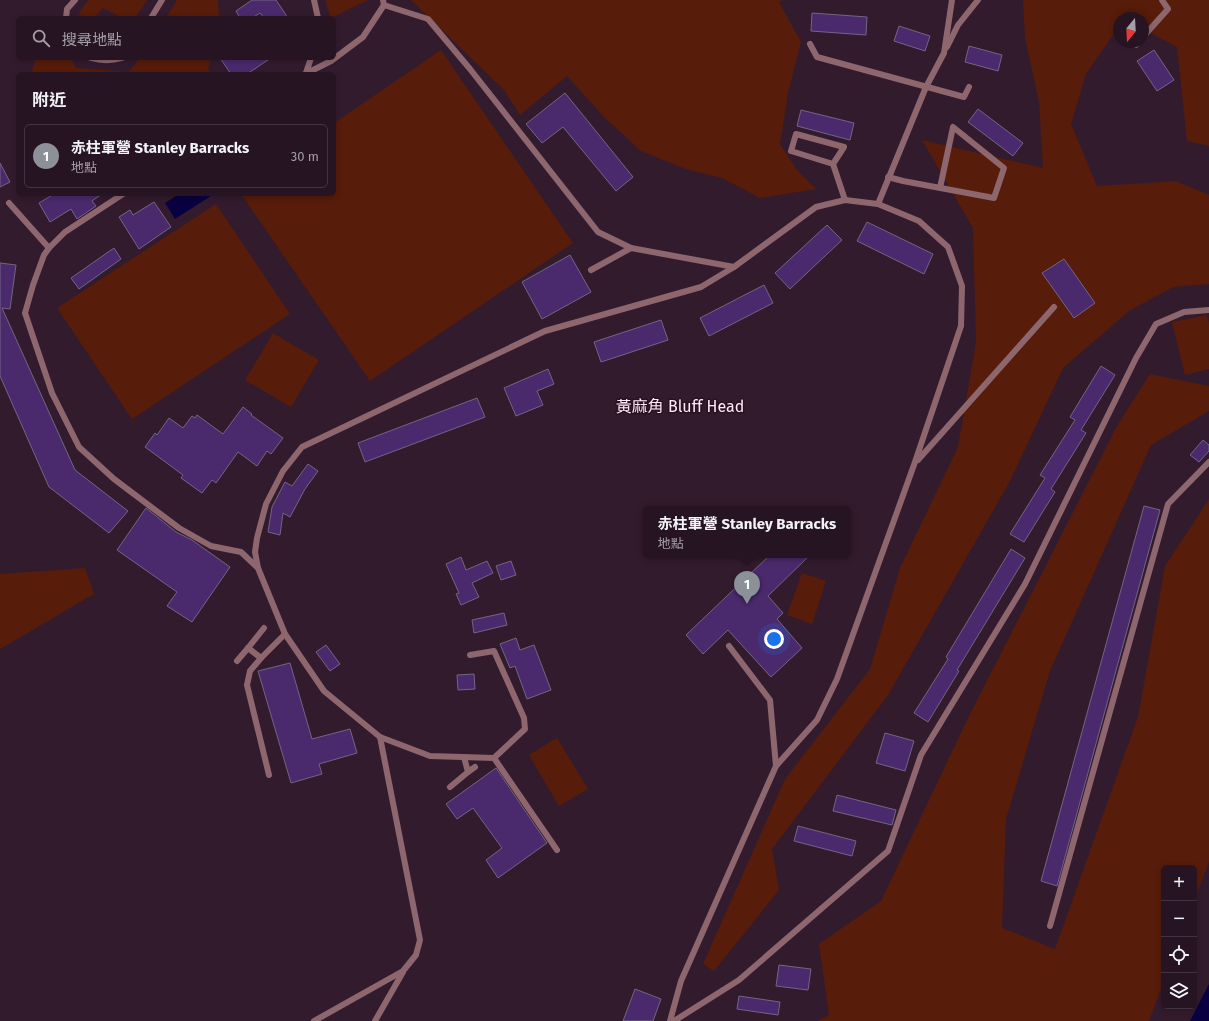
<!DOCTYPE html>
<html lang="zh-TW">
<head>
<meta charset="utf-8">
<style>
	:root { --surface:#261422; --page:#2e1d2a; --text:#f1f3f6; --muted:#a49ea5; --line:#423340; --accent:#8c9099 }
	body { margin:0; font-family:"Fira Sans","Noto Sans TC",sans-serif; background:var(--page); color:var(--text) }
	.controls { position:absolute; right:12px; bottom:12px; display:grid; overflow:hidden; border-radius:6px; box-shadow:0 2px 6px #0003 }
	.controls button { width:36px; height:36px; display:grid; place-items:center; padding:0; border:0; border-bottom:1px solid var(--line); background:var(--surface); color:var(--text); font:20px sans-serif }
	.compass { position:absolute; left:1113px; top:12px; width:36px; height:36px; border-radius:50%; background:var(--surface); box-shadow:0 2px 6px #0003; rotate:198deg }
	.you { position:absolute; left:774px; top:639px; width:14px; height:14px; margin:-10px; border:3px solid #fff; border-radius:50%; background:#1a73e8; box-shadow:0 0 0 6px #1a73e833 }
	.badge { display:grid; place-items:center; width:26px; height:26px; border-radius:50%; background:var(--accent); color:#fff; font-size:13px; font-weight:700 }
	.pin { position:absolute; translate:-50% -33px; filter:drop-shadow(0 1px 2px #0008) }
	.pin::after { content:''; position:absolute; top:21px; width:14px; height:12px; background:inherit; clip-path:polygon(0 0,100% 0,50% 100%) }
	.popup { position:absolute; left:643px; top:506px; width:208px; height:52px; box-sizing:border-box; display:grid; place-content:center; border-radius:6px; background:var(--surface); filter:drop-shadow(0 1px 3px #0005); font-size:13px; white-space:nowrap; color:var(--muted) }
	.popup b { font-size:15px; color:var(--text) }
	.popup::after { content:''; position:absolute; left:50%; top:100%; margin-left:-8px; border:8px solid transparent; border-top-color:var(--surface) }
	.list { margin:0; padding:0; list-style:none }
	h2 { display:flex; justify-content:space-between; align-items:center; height:52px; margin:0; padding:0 16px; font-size:17px }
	h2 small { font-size:13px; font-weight:400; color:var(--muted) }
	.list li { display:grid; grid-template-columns:26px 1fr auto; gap:12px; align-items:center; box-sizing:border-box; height:64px; margin:0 8px 8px; padding:0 8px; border:1px solid var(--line); border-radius:6px }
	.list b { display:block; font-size:15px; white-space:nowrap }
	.list p { margin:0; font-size:13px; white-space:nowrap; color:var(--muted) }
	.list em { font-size:13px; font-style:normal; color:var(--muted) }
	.icon { flex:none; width:22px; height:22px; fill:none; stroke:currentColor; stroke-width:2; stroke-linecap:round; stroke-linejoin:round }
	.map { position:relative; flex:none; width:1209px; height:1021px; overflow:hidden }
	.search { position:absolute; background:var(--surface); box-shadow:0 2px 6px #0003; left:16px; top:16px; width:320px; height:44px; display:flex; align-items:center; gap:10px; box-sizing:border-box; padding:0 14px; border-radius:6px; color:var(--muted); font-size:15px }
	.panel { position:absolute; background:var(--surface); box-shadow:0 2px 6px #0003; left:16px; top:72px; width:320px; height:124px; border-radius:6px }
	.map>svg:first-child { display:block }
	.green { fill:#571c0a }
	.water { fill:#090041 }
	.building { fill:#4b296d; stroke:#726583 }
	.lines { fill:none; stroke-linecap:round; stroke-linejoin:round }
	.service { stroke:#8e666e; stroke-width:6 }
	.labels { text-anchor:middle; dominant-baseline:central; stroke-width:3; stroke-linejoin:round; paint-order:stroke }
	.quarter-label { font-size:16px; fill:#fdecf8; stroke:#291124 }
</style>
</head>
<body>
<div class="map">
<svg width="1209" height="1021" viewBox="0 0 1209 1021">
	<rect width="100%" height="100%" fill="#331b2e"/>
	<g class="green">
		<polygon points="88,0 147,0 135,18 123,18 103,8 94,18 80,18 79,13"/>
		<polygon points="177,0 218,0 219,18 166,18"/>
		<polygon points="325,0 368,0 331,18"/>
		<polygon points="411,0 783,0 779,2 801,42 788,93 780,144 797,170 816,189 760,198 722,178 686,169 641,151 605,118 567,76 520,115 504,90"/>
		<polygon points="1023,0 1209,0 1209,146 1187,141 1177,47 1143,29 1143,18 1119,18 1119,26 1086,74 1071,124 1097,186 1176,181 1209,195 1209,284 1173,287 1129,311 1063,368 1010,481 888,695 772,849 779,890 714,971 703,964 785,779 870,669 900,568 958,447 976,342 973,228 922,140 1043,168 1039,102 1025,38"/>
		<polygon points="441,50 573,243 370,381 241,194 334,194 334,123"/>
		<polygon points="36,58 71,58 76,68 129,72 140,58 211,58 208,70 212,74 31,74"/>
		<polygon points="216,204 290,314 132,419 57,308"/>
		<polygon points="1207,315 1209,323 1209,369 1185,375 1172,322"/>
		<polygon points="273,333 319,360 291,407 245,380"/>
		<polygon points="1150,374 1209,386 1209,411 1151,445 1050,671 1006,819 1002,928 1055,949 1138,717 1165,566 1209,499 1209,862 1194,901 1194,868 1164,868 1164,981 1149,1021 817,1021 829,1015 819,944 881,901 968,718 1117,426"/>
		<polygon points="85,568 94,594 0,649 0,574"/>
		<polygon points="802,573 826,581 812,624 787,615"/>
		<polygon points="557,738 588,789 559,806 529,755"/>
	</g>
	<g class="water">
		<polygon points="179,194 214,194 175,219 165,203"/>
		<polygon points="1209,984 1209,1021 1190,1021"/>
	</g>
	<g class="building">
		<polygon points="252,0 276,0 288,18 264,18 260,13 252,18 240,18 236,11"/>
		<polygon points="812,13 867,17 866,35 811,31"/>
		<polygon points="899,26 930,36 925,51 894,41"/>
		<polygon points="969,46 1002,55 998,71 965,62"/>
		<polygon points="1154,50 1174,80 1157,91 1137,61"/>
		<polygon points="220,58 271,58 247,74 231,74"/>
		<polygon points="565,93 633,177 616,191 563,127 542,143 526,124"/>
		<polygon points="978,109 1023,143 1013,156 968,122"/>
		<polygon points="801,110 854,123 850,140 797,126"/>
		<polygon points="0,163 10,182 0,187"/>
		<polygon points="54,194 102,194 92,201 96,206 77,219 71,209 50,222 39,203"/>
		<polygon points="154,202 171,227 139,249 119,217 130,210 133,215"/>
		<polygon points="867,222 933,254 924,274 857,241"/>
		<polygon points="827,225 842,240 790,289 775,273"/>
		<polygon points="114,248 121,259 79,289 71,278"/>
		<polygon points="570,255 591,292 542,319 522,282"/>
		<polygon points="1064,259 1095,303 1074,318 1042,273"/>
		<polygon points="0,263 16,265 10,309 2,308 75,470 128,511 109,533 49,487 0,376"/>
		<polygon points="764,285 773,303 709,336 700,318"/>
		<polygon points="661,320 668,340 601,362 594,342"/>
		<polygon points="1101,366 1115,375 1081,430 1086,433 1051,489 1055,492 1024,542 1010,534 1045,478 1040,475 1075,420 1070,417"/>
		<polygon points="548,369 554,384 537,391 543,405 516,416 504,388"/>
		<polygon points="477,398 485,417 365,462 358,443"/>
		<polygon points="243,407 252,414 251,415 283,438 271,454 267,451 257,466 238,452 216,483 212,480 202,493 181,478 183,475 145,447 155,433 157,435 169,418 183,428 192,416 195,418 197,415 223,434"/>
		<polygon points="1203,440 1209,445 1209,451 1199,462 1190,455"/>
		<polygon points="308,464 318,471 305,489 290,517 283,513 280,535 268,532 272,507 285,482 292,486"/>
		<polygon points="1144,506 1160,510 1057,886 1041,881"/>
		<polygon points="146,508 176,532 192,540 230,567 192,622 167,606 177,592 117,550"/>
		<polygon points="1011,549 1025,558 957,670 959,671 928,722 914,713 948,659 946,657"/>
		<polygon points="770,555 810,555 768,596 783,613 777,619 802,648 771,677 728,630 703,654 686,635"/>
		<polygon points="461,557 466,570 487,561 493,573 472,583 479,597 461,605 456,594 459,593 446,564"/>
		<polygon points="511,561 516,575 501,580 496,566"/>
		<polygon points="504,613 507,625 474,633 472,620"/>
		<polygon points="516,638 520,650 534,645 551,690 527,699 515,666 510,668 500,644"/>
		<polygon points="326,645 340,664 330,671 316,652"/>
		<polygon points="290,663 312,739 350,729 357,753 319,764 322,774 291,783 258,671"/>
		<polygon points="474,674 475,689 458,690 457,675"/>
		<polygon points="885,733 914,741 905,771 876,763"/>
		<polygon points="496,768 547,843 498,878 486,860 502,848 473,808 457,819 446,804"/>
		<polygon points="837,795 896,810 892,825 833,811"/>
		<polygon points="798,826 856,841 852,856 794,841"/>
		<polygon points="779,965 811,969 808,990 776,986"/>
		<polygon points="635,989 661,999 653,1021 623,1021"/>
		<polygon points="739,996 780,1002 778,1015 737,1009"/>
	</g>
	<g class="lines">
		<g class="service">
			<polyline points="314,0 318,18"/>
			<polyline points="383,0 384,5 428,19 470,69 598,232 631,248 734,267"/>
			<polyline points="66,18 67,9 75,0"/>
			<polyline points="151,18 162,0"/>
			<polyline points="1143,37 1168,9 1162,0"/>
			<polyline points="810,44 817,57 964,97 969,87"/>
			<polyline points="1136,45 1139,42"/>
			<polyline points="947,47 958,25 978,0"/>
			<path d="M91 58C101 61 112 61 122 58"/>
			<polyline points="306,73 311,58"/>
			<polyline points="305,74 331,61 363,37 384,5"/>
			<polyline points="833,164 791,151 796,134 844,147 833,164 845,200"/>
			<polyline points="888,177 903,181 994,198 1004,168 953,127 940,188"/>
			<polyline points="123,194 65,232 49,248 44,255 33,285 25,313 52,393 79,447 114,479 179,528 211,546 241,552 258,568"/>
			<polyline points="9,203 49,248"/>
			<polyline points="878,204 926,87 944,53 952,0"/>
			<polyline points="591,270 631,248"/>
			<polyline points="918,460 1054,307"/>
			<polyline points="729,646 770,700 776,766"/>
			<polyline points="248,648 264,628"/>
			<polyline points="470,655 494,651 524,718 525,729 494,758"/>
			<polyline points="237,661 248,648 261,658"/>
			<polyline points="380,737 430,756 494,758 557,850"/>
			<polyline points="468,772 475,767"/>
			<polyline points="269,775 247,685 250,671 261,658 285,634"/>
			<polyline points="450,787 468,772 464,757"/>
			<polyline points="1050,926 1168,504 1209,462"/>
			<polyline points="314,1021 403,971 416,955 420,940 380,737 324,691 285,634 258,568 255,552 257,538 266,504 283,471 302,447 545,331 701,287 734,267 816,207 845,200 878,204 919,221 948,247 962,286 961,326 915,462 837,679 817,720 776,766 681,981 670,1021"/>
			<polyline points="375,1021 403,972"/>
			<polyline points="674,1021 739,980 888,851 921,755 1025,584 1136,358 1156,324 1184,312 1209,310"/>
		</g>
	</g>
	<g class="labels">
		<g class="quarter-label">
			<text x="680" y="406">黃麻角 Bluff Head</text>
		</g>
	</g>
</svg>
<div class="controls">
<button>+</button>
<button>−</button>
<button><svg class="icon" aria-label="locate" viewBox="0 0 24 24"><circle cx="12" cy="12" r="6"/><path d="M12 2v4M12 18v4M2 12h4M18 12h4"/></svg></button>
<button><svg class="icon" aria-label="layers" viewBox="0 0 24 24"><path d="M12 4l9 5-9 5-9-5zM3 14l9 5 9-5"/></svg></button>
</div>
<svg class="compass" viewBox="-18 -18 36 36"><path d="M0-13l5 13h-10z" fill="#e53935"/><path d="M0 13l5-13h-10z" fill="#a49ea5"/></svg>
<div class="you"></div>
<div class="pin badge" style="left:747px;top:604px">1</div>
<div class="popup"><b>赤柱軍營 Stanley Barracks</b>地點</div>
<div class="search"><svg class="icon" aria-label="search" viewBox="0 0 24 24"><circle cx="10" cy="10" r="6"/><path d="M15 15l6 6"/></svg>搜尋地點</div>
<section class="panel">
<h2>附近<small></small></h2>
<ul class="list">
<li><span class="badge">1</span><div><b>赤柱軍營 Stanley Barracks</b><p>地點</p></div><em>30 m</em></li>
</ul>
</section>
</div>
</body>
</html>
